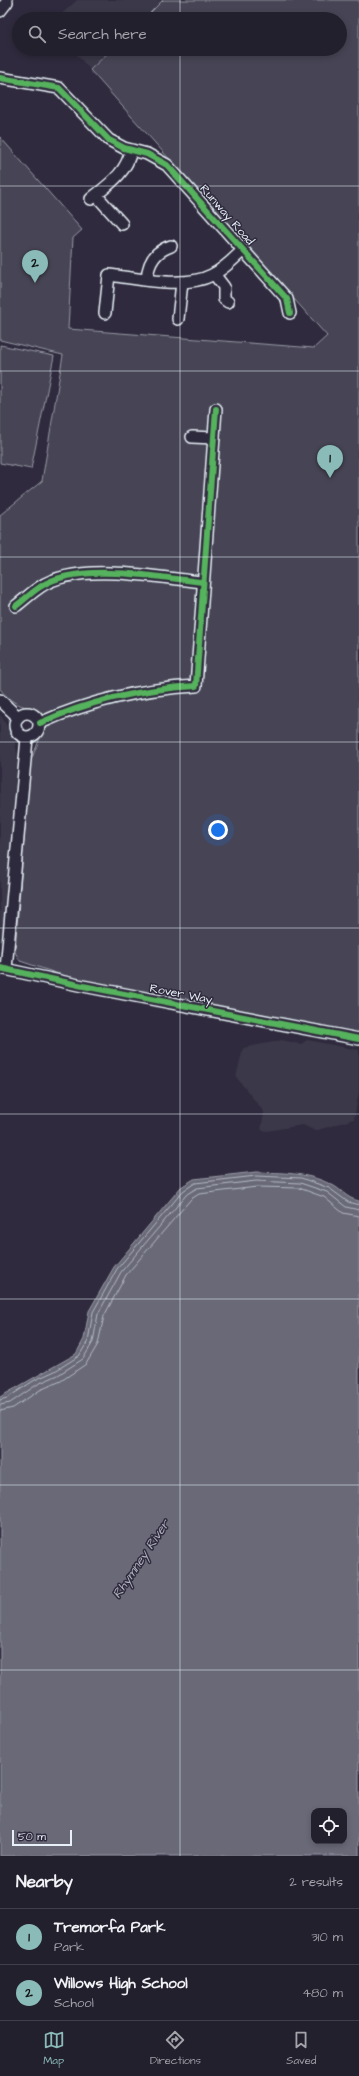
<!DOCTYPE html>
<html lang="en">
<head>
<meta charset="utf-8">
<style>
	:root { --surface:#23202e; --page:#2f2d3a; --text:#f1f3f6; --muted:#a3a3aa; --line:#403e4a; --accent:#8bbbb9 }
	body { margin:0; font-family:"Architects Daughter",sans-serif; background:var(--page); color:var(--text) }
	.controls { position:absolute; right:12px; bottom:12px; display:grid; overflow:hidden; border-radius:8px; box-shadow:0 2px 6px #0003 }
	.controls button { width:36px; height:36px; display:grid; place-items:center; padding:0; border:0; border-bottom:1px solid var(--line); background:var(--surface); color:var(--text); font:20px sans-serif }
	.scale { position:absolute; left:12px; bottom:10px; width:60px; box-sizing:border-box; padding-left:4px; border:2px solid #e8f1f8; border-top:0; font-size:11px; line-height:14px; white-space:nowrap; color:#e8f1f8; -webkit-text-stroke:3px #2f2a3d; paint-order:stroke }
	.you { position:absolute; left:218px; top:830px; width:14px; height:14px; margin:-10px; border:3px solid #fff; border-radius:50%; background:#1a73e8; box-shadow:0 0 0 6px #1a73e833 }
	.badge { display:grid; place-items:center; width:26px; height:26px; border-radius:50%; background:var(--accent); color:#111; font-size:13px; font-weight:700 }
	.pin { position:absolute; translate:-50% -33px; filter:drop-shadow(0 1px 2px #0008) }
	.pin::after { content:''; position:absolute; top:21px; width:14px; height:12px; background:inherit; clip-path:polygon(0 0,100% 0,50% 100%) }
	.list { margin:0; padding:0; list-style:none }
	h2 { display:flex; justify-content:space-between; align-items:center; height:52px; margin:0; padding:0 16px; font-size:17px }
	h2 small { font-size:13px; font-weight:400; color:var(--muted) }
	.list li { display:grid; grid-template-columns:26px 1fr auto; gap:12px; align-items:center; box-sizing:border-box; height:56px; padding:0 16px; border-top:1px solid var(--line) }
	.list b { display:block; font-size:15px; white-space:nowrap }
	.list p { margin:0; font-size:13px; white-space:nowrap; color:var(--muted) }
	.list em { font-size:13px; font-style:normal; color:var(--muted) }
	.icon { flex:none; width:22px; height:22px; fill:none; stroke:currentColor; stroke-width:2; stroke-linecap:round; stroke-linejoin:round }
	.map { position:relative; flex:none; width:359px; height:1856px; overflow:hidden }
	.search { position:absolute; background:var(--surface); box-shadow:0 2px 6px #0003; left:12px; right:12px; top:12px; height:44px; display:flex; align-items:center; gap:10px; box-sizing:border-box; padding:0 14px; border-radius:22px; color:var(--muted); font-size:15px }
	.sheet { height:164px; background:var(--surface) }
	nav { display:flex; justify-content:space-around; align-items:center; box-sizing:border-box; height:56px; border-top:1px solid var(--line); background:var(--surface); font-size:11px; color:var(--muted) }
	nav a { display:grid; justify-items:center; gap:2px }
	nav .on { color:var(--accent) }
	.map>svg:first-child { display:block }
	.built { fill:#3b3749 }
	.green { fill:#464455; stroke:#979aa6 }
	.water { fill:#696978; stroke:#9c9fab; fill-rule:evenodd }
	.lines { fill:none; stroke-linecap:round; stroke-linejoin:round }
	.shore { stroke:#b5bbc5; stroke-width:1 }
	.minor-casing { stroke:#e8f1f8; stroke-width:14 }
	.minor { stroke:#2f2a3d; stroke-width:11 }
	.cycleway-casing { stroke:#2f2a3d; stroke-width:8 }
	.cycleway { stroke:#56b35d; stroke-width:6 }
	.grid { fill:none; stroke:#e8f1f8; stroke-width:1; stroke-opacity:0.55 }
	.labels { text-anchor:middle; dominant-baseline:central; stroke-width:3; stroke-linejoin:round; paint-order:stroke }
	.street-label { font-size:12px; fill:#e8f1f8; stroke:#2f2a3d }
	.water-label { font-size:13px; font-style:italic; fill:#afb4be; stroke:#2f2a3d }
</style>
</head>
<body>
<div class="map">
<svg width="359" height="1856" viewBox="0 0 359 1856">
	<rect width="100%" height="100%" fill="#2f2a3d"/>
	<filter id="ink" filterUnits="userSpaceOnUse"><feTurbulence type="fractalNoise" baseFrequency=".025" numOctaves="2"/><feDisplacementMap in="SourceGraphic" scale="8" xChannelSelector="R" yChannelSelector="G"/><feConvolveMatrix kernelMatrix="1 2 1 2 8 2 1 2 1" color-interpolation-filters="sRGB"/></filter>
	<g filter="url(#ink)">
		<g class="built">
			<polygon points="77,0 163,0 144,19 56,19"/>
			<polygon points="72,49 112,49 90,70"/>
			<polygon points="0,714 14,738 18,758 2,948 0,950"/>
			<polygon points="282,1040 301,1044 307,1040 359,1050 359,1092 354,1119 315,1131 303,1125 267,1131 261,1130 264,1112 236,1077 243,1048"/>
		</g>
		<g class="green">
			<path d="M163 0H359V1035L77 980 20 961 15 952 30 763 45 725C41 704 28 711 14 702 9 699 4 694 0 689V515L42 481 63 355 0 340V137L82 230 73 238 68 329 314 348 327 336 90 70 112 49H340V19H144Z"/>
			<polygon points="0,345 54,356 31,469 0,463"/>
		</g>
		<path class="water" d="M256 1172C282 1173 306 1172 330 1184 342 1189 345 1198 359 1201V1856H0V1397L76 1354 84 1339 89 1311 114 1267 181 1187 194 1179ZM314 1811H344V1841H314Z"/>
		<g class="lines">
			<g class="shore">
				<polyline points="0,1400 7,1398 35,1380 55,1371 79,1356 88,1341 93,1312 117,1269 183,1191 195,1183 256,1176 301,1178 329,1188 348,1202 359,1205"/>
				<polyline points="0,1405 10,1403 38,1384 58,1375 83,1359 93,1342 98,1314 121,1272 187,1194 197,1188 256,1181 300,1183 327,1192 346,1207 359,1210"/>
				<polyline points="0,1411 13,1408 40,1390 61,1381 86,1364 98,1344 104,1316 126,1275 191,1199 199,1194 257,1187 299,1188 324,1197 343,1213 359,1216"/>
			</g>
			<defs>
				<g id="minor">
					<polyline points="0,11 7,2"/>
					<polyline points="0,78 59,88 109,140 124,148 147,154 167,165 287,299 290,313"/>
					<polyline points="96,195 122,224"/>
					<path d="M91 199C108 185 127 173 131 150"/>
					<polyline points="214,274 224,287 224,299 228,302"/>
					<path d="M147 279C148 263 155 251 171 246"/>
					<path d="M105 313 109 275C139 279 185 289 212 275 224 269 234 259 243 250"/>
					<polyline points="178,319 182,282"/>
					<polyline points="192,437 214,438"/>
					<path d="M16 606C24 600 32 592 40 587 78 561 159 578 203 582"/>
					<polyline points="0,700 18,717"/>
					<circle cx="27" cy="725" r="12"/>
					<path d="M40 723C89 701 142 689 196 686L216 409"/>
					<polyline points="0,968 83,986 359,1039"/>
					<polyline points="6,969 27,738"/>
				</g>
			</defs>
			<use href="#minor" class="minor-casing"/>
			<use href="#minor" class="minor"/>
			<defs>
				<g id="cycleway">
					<polyline points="0,78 59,88 109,140 124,148 147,154 167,165 287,299 290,313"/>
					<path d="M16 606C24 600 32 592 40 587 78 561 159 578 203 582"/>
					<path d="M40 723C89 701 142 689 196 686L216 409"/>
					<polyline points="0,968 83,986 359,1039"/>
				</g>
			</defs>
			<use href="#cycleway" class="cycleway-casing"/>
			<use href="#cycleway" class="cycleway"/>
		</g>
	</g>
	<path class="grid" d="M180 0V19M180 49V1856M0 186H359M0 371H359M0 557H359M0 742H359M0 928H359M0 1114H359M0 1299H359M0 1485H359M0 1670H359"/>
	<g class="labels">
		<g class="street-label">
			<text transform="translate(227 215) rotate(49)">Runway Road</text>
			<text transform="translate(181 994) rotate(11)">Rover Way</text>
		</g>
		<g class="water-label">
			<text transform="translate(141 1559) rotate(-56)">Rhymney River</text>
		</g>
	</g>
</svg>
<div class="controls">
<button><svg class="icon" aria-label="locate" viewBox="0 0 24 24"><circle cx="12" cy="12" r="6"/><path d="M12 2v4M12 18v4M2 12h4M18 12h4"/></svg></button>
</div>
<div class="scale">50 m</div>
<div class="you"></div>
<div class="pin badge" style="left:330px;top:478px">1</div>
<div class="pin badge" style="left:35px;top:283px">2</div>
<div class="search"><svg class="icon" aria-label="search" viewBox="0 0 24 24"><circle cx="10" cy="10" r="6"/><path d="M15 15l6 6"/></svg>Search here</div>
</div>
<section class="sheet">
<h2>Nearby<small>2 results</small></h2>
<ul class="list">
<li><span class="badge">1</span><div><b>Tremorfa Park</b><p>Park</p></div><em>310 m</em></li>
<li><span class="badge">2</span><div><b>Willows High School</b><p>School</p></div><em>480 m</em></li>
</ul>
</section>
<nav>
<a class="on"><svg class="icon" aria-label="map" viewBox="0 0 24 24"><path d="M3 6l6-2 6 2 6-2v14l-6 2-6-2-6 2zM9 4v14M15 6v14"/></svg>Map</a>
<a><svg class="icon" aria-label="directions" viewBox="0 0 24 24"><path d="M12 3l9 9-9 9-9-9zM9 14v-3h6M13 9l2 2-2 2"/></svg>Directions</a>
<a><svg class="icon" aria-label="saved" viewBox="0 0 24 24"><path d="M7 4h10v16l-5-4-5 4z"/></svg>Saved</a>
</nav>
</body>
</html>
